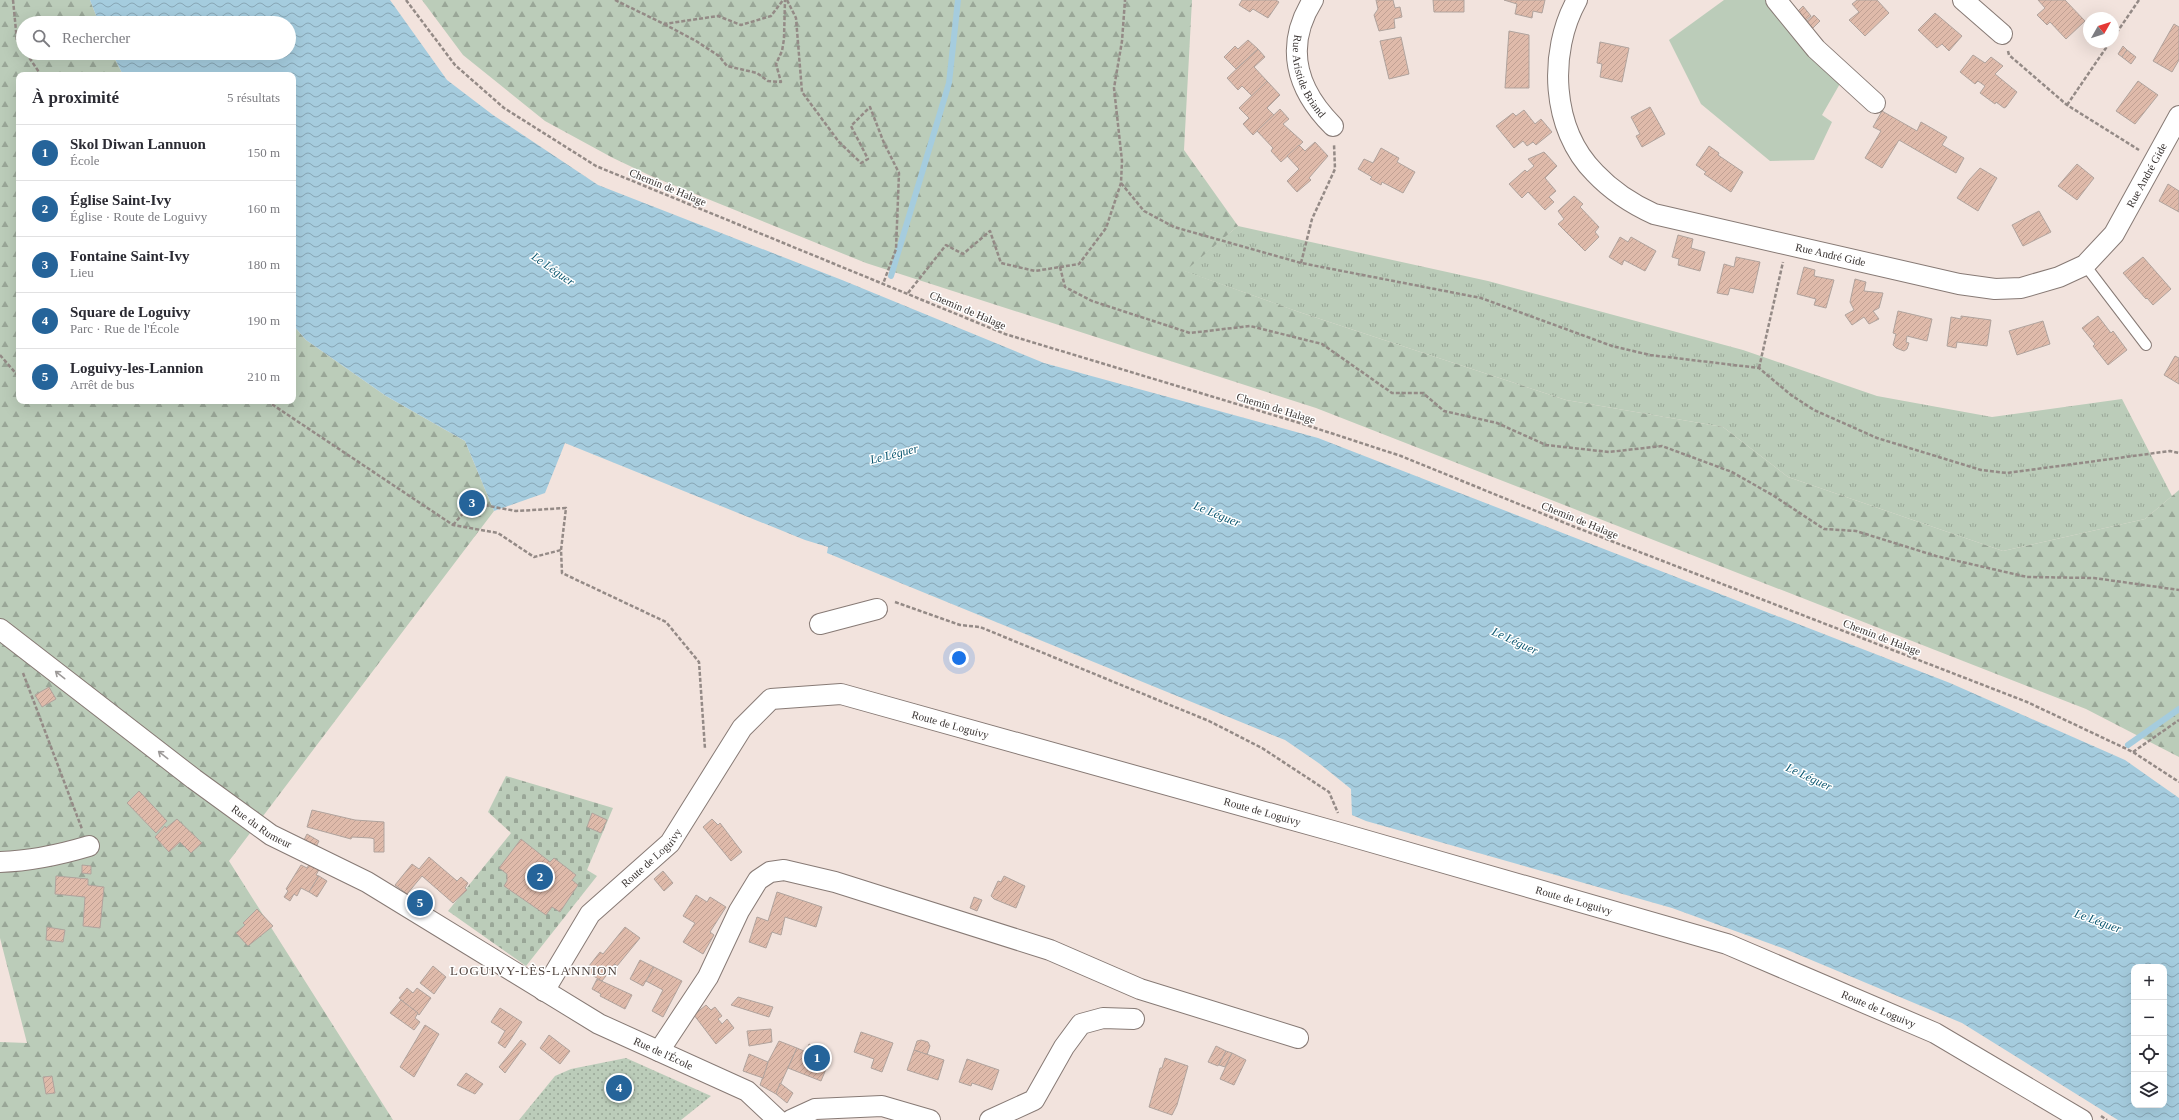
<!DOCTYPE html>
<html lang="fr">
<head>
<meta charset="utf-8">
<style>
	:root { --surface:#fff; --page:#f2f2f3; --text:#2b2b33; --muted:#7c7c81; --line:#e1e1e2; --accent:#25649a }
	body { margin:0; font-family:"Times New Roman",serif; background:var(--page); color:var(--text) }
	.controls { position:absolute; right:12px; bottom:12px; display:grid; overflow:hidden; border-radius:8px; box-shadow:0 4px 16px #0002 }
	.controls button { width:36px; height:36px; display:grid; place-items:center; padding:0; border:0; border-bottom:1px solid var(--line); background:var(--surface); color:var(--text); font:20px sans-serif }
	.compass { position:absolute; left:2083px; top:12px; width:36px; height:36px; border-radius:50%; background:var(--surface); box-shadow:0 4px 16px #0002; rotate:51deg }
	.you { position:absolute; left:959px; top:658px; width:14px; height:14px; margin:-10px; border:3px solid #fff; border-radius:50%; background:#1a73e8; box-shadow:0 0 0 6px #1a73e833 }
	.badge { display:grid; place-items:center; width:26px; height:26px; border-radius:50%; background:var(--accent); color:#fff; font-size:13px; font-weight:700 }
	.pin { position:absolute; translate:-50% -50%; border:2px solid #fff; box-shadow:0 1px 4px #0006 }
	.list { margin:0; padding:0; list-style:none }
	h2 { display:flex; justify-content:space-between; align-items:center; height:52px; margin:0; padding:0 16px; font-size:17px }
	h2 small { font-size:13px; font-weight:400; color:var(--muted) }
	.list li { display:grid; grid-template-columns:26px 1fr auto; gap:12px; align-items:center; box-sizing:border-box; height:56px; padding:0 16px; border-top:1px solid var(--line) }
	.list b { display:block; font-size:15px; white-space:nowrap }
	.list p { margin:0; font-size:13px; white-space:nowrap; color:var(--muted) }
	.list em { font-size:13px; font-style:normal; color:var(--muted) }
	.icon { flex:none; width:22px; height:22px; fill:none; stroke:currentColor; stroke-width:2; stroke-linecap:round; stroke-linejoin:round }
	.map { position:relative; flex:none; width:2179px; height:1120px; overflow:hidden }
	.search { position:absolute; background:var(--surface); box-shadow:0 4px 16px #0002; left:16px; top:16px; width:280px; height:44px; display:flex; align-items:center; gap:10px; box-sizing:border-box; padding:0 14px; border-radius:22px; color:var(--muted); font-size:15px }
	.panel { position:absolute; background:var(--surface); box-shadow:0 4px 16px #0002; left:16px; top:72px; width:280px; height:332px; border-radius:8px }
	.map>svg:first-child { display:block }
	.grass { fill:url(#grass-tufts) }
	.forest { fill:url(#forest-firs) }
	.cemetery { fill:url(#cemetery-stones) }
	.park { fill:url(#park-dots) }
	.pitch { fill:#bbccb9 }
	.water { fill:url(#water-waves); fill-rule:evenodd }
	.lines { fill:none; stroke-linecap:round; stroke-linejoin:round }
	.stream { stroke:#a5ccde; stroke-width:6 }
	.building { fill:url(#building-hatch); stroke:#b0a39d }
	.lane-casing { stroke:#877a75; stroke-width:12 }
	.street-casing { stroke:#877a75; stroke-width:22 }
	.path { stroke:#948a86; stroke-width:2.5; stroke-dasharray:4 2; stroke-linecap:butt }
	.lane { stroke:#fff; stroke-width:10 }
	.street { stroke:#fff; stroke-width:20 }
	.oneway { stroke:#9c9998 }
	.labels { text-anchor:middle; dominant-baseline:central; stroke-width:3; stroke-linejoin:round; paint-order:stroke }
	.street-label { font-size:11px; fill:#393331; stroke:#fff }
	.water-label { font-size:12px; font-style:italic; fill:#09556e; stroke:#fff }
	.quarter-label { font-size:13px; letter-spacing:1px; fill:#524641; stroke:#fff }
</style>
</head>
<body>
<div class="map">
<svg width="2179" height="1120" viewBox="0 0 2179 1120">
	<defs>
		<pattern id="grass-tufts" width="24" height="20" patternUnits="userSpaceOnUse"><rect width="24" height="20" fill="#bbccb9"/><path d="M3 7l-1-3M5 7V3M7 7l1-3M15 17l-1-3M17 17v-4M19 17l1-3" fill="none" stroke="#99a697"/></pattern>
		<pattern id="forest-firs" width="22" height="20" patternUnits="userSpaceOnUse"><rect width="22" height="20" fill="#bbccb9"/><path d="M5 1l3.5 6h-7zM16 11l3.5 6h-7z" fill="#99a697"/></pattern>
		<pattern id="cemetery-stones" width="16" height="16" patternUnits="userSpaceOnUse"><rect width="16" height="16" fill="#bbccb9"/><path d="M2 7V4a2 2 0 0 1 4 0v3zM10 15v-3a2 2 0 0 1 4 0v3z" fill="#99a697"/></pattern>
		<pattern id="park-dots" width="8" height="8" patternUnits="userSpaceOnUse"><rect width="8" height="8" fill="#bbccb9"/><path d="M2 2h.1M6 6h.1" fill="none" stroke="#99a697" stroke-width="1.8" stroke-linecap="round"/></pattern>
		<pattern id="water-waves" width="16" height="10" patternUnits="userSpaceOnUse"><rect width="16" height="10" fill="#a5ccde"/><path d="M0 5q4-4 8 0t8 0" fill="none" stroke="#87a6b5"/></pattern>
		<pattern id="building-hatch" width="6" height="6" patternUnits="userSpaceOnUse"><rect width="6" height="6" fill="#dfbaaa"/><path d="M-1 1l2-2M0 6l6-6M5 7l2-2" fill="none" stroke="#c0a093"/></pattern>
	</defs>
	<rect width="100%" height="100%" fill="#f2e3dd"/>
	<polygon class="grass" points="1238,226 1488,281 1743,350 1877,396 1992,417 2122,399 2172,496 2145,519 2003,551 1788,477 1723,427 1566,400 1299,312 1184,271"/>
	<g class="forest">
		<polygon points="0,0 90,0 99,23 23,23 23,53 112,53 123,75 19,75 19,401 293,401 293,325 306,340 386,396 465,441 494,511 229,861 393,1120 0,1120 0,1042 27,1043 0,938"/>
		<polygon points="422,0 1192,0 1184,150 1238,226 1185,271 1299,312 1566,400 1723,427 1788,477 2003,551 2145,519 2179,490 2179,757 2086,709 1316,408 866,263 651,176 613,158 545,121 463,55"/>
	</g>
	<polygon class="cemetery" points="506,776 613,808 587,870 597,876 526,966 448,911 511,833 488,812"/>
	<polygon class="park" points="626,1058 711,1096 681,1120 519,1120 555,1076 571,1069"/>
	<polygon class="pitch" points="1724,0 1777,0 1845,75 1822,115 1832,122 1814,160 1770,161 1701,104 1669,40"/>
	<path class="water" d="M90 0H390L447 80 493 115 598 185 842 280 1044 363 1318 438 1470 497 1950 683 2125 760 2179 798V1120H2118L1962 1023 1785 949 1672 908 1366 821 1352 815 1351 789 1320 764 1285 740 827 553 828 547 805 540 565 443 545 493 494 511 465 441 386 396 306 340 293 325V75H123L112 53H289V23H99ZM2134 967H2164V1105H2134Z"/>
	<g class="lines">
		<g class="stream">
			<polyline points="891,276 949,83 958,0"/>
			<polyline points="2128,745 2179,709"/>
		</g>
	</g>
	<g class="building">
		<polygon points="1242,0 1276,0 1279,2 1268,18 1253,9 1250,12 1239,5"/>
		<polygon points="1376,0 1393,0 1395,8 1400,7 1402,17 1394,19 1395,28 1379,31 1374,15 1378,9"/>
		<polygon points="1433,0 1464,0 1464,12 1434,12"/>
		<polygon points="1504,0 1545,0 1542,13 1533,11 1532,18 1515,14 1517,4"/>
		<polygon points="1857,0 1877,0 1889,13 1865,36 1849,20 1859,12 1852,4"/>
		<polygon points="2038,0 2065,0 2085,21 2066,39 2050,22 2047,25 2037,15 2045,8"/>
		<polygon points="1803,6 1811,16 1805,21 1797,12"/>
		<polygon points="1935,13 1962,36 1949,51 1942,44 1937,48 1918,30"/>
		<polygon points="1814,15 1820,21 1812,29 1806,22"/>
		<polygon points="2174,24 2179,27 2179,60 2172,72 2153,61"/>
		<polygon points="1509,31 1529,35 1529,88 1505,88"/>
		<polygon points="1401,37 1409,74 1389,79 1380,41"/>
		<polygon points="1248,40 1258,49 1236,69 1224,57 1235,46 1238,49"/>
		<polygon points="1600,42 1629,48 1622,82 1600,77 1602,64 1597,63"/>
		<polygon points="2123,46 2127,50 2122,57 2118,54"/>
		<polygon points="1258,49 1265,57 1254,67 1267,81 1252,96 1242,86 1238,90 1227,78"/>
		<polygon points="2127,50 2136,57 2131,64 2122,57"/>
		<polygon points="1973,55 1985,63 1991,57 2003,66 1995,74 2017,92 2006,107 2004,108 1996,102 1995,104 1980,93 1985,86 1978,81 1975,84 1960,72"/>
		<polygon points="1267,81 1280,95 1267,108 1274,115 1253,135 1243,124 1249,118 1239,108"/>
		<polygon points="2138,81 2158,95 2135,124 2116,111"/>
		<polygon points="1650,107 1665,134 1642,147 1636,136 1640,134 1631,117"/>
		<polygon points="1280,109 1289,119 1283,124 1303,142 1281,162 1271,151 1273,148 1257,131"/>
		<polygon points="1524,110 1535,124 1541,119 1552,132 1536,145 1533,142 1527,146 1523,141 1514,148 1496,126 1513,113 1516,116"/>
		<polygon points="1882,111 1917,131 1921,122 1947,137 1942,145 1964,158 1956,173 1899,140 1882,168 1865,158 1881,131 1873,127"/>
		<polygon points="1315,142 1328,156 1309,178 1311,180 1297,192 1287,181 1299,169 1287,156 1299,145 1305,151"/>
		<polygon points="1709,146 1719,153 1718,155 1743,172 1731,192 1704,174 1706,172 1696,165"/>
		<polygon points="1381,148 1399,158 1397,162 1415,172 1403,193 1382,182 1381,185 1370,179 1372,177 1358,169 1364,159 1373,163"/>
		<polygon points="1544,152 1557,166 1545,178 1556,191 1549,197 1554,202 1545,210 1528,192 1522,198 1509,184 1525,170 1527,172 1534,166 1528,159"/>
		<polygon points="2077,164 2094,178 2077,200 2058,186"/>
		<polygon points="1980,168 1997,178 1978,211 1957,198 1969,180"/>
		<polygon points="2168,184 2179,191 2179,212 2159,201"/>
		<polygon points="1574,196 1583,204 1580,207 1599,227 1595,232 1599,237 1585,251 1558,224 1564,219 1558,211"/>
		<polygon points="2039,211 2051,232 2023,246 2012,225"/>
		<polygon points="1678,235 1693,239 1691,248 1705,252 1700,271 1678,265 1679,259 1672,257"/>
		<polygon points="1620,237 1628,242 1631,237 1656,251 1645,271 1624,260 1622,265 1609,257"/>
		<polygon points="1736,257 1760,262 1753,293 1730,288 1728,295 1717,293 1724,264 1734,267"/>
		<polygon points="2143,257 2171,289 2153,305 2147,298 2146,299 2123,273"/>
		<polygon points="1804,267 1815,270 1814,276 1834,280 1826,308 1814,305 1816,299 1797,294"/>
		<polygon points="1855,279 1866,282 1864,291 1883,293 1879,308 1873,311 1879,319 1869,324 1864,317 1852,325 1845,315 1854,310 1850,302"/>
		<polygon points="1898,311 1932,319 1927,341 1907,336 1906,342 1909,343 1907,349 1904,351 1896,348 1893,345 1896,334 1893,333"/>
		<polygon points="1961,316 1991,320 1987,346 1957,342 1956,348 1947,346 1951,317 1961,319"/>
		<polygon points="2098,316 2111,333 2113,331 2127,350 2108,365 2093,346 2095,344 2082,328"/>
		<polygon points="2043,321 2050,344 2017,355 2009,331"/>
		<polygon points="2175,356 2179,358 2179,384 2164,375"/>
		<polygon points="49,687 56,699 42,707 35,695"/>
		<polygon points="139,791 167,821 156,833 127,803"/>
		<polygon points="312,810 355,820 384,822 384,852 374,852 374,839 371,838 352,837 351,839 307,827"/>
		<polygon points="592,813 607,820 601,833 587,827"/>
		<polygon points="177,819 202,843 191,853 180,842 169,852 155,837 165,826 166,828"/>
		<polygon points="712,819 718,825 720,823 742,852 731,861 703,827"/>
		<polygon points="307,834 319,841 315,849 303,842"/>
		<polygon points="521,839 550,862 554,858 576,875 572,880 578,885 560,912 552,907 546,915 504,886 507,881 507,874 499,868"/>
		<polygon points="429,857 457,881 461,877 468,883 465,888 467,890 453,903 422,876 407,894 395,885 412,864 419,869"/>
		<polygon points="310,863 320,868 316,875 319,876 309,892 301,888 297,896 294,894 290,901 284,897 288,891 286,889 301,865 307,868"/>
		<polygon points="82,865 91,866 91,874 82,873"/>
		<polygon points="663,871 673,883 664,891 654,879"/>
		<polygon points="56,876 88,879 88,885 104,887 100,928 83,926 85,897 55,894"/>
		<polygon points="319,876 327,881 317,897 309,892"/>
		<polygon points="1004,876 1025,886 1016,908 994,899 991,896 998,881 1001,882"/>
		<polygon points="777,892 822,907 816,927 785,917 781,935 772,932 766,948 749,942 757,917 768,921"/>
		<polygon points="696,895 707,902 710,897 726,907 710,932 714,935 703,954 683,942 695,923 683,916"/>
		<polygon points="974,897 982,900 977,911 970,908"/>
		<polygon points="257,909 273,926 248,946 236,933 245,925 243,923"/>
		<polygon points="47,927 65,930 63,942 46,940"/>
		<polygon points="625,927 640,938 617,966 615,964 602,981 585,971 600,952 603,954"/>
		<polygon points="640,960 654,967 643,986 630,979"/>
		<polygon points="433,966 446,977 434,994 420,983"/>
		<polygon points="654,967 682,981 663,1017 652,1011 663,990 646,981"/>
		<polygon points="597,979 632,995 625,1009 600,996 601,994 592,989"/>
		<polygon points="407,988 413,993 417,988 431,998 419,1015 399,998"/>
		<polygon points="738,997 773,1007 769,1017 731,1005"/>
		<polygon points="401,1000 418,1013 415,1018 420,1022 414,1030 390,1013"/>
		<polygon points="706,1005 711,1010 715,1007 722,1016 718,1019 722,1024 727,1019 734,1028 716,1044 694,1015"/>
		<polygon points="500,1008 522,1022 505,1048 498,1043 505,1031 491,1022"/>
		<polygon points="425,1025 439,1034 414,1077 400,1067"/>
		<polygon points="771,1029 772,1042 749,1046 747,1031"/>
		<polygon points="861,1032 893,1043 882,1072 871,1068 874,1059 854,1052"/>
		<polygon points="549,1035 570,1051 560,1064 540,1048"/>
		<polygon points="521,1040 526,1044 505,1073 499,1067"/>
		<polygon points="921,1040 928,1042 930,1046 927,1055 914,1050 917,1041"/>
		<polygon points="779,1041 797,1048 776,1094 760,1085 768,1062"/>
		<polygon points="809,1044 826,1052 823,1060 806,1052"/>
		<polygon points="1216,1046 1226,1051 1218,1066 1208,1062"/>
		<polygon points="797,1048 829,1062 821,1081 788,1068"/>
		<polygon points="914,1050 944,1060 938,1080 907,1070"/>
		<polygon points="1226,1051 1232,1053 1225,1067 1219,1065"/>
		<polygon points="1232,1053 1246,1060 1234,1085 1220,1079"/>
		<polygon points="749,1054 768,1062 763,1078 743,1071"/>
		<polygon points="1165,1058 1188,1066 1177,1105 1172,1115 1149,1107 1160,1068 1162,1068"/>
		<polygon points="967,1059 999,1070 992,1090 972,1083 971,1086 959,1082"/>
		<polygon points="466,1073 483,1084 475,1094 457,1085"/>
		<polygon points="52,1076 55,1093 46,1094 43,1077"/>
		<polygon points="780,1083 793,1093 787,1103 776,1094"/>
	</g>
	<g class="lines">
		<defs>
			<polyline id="lane" points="2085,265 2146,345"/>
			<g id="street">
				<path id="s1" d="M1313 0C1284 46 1296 89 1333 126"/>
				<path id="s2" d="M1577 0C1548 52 1551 129 1595 173 1612 191 1632 204 1654 214L1959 284 1995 289 2021 288 2059 277 2085 265 2114 234 2179 116"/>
				<polyline points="1776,0 1816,49 1875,103"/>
				<polyline points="1963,0 2002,34"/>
				<polyline points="820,624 877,609"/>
				<path id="s3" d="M0 629 194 779 271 835 367 882 599 1024 747 1091 778 1120"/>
				<path d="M0 862C31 861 59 855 89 846"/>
				<path id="s4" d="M544 991 590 914 670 843 742 728 771 699 841 694 1340 833 1727 944 1935 1033 2082 1120"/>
				<polyline points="659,1051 708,977 739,911 758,880 770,872 784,870 835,882 1050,950 1140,989 1298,1038"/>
				<polyline points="791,1120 815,1109 882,1106 930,1120"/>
				<polyline points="990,1120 1034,1100 1064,1047 1081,1024 1103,1018 1134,1019"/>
			</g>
		</defs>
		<use href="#lane" class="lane-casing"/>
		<use href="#street" class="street-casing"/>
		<g class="path">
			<polyline points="13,0 17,41 23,49"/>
			<polyline points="406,0 455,65 504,108 596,166 1005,334 1303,424 1401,456 1575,527 2027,702 2133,752 2179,782"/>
			<polyline points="615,0 664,24 718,16 741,25 771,16 783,0"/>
			<polyline points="787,0 796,18 802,92 839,142 861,163 868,159 851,126 870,107 884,143 899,173 896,249 883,284"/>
			<polyline points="664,24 696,41 719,56 727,66 757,73 768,81 781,82 776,64 782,51 784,39 785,0"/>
			<polyline points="2113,38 2139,0"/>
			<polyline points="2008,51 2009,55 2067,105 2139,150"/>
			<polyline points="26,53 41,75"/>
			<polyline points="2067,105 2110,42"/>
			<polyline points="1121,183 1144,211 1174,227 1301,263 1481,298 1612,346 1650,355 1759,368 1791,395 1814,410 1877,438 1981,470 2007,473 2170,451 2179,453"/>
			<polyline points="1301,263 1312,219 1335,169 1334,144"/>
			<polyline points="1060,267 1065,287 1092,301 1190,333 1250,326 1322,344 1392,393 1423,393 1444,411 1497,423 1546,445 1609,452 1662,446 1732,472 1774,496 1824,529 1856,531 1936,556 2027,577 2094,578 2179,590"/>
			<polyline points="908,293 946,245 963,254 990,231 1001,263 1035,271 1079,264 1106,228 1121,183 1122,161 1114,88 1122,41 1125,0"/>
			<polyline points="0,355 19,377"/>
			<polyline points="1759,368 1783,262"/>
			<polyline points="39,401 42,401"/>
			<polyline points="267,401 453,525 498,533 534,557 561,550"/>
			<polyline points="453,525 472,503 516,511 566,508 561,550 562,573 666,622 699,662 705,749"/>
			<polyline points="895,602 960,625 980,627 1209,721 1262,748 1329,792 1338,813"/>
			<polyline points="23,673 82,829"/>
			<polyline points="2133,752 2179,720"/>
			<polyline points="2101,1116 2107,1120"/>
		</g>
		<use href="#lane" class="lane"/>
		<use href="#street" class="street"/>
	</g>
	<defs><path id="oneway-shaft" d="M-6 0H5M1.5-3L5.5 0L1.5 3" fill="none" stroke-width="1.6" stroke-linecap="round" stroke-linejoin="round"/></defs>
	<g class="oneway">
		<use href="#oneway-shaft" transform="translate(60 675) rotate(-142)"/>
		<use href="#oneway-shaft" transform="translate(163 755) rotate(-142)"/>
	</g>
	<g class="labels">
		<g class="street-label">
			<text stroke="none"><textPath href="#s1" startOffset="82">Rue Aristide Briand</textPath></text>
			<text stroke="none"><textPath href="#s2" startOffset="811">Rue André Gide</textPath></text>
			<text transform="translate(668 187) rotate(22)">Chemin de Halage</text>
			<text stroke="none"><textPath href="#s2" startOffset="439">Rue André Gide</textPath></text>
			<text transform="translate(968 310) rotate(23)">Chemin de Halage</text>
			<text transform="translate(1276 408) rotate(17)">Chemin de Halage</text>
			<text transform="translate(1580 520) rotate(22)">Chemin de Halage</text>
			<text transform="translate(1882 637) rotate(21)">Chemin de Halage</text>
			<text stroke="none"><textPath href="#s4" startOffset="557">Route de Loguivy</textPath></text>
			<text stroke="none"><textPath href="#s4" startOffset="881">Route de Loguivy</textPath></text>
			<text stroke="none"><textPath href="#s3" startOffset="328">Rue du Rumeur</textPath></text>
			<text stroke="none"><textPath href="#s4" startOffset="173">Route de Loguivy</textPath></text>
			<text stroke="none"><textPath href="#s4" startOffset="1205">Route de Loguivy</textPath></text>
			<text stroke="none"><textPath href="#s4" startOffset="1529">Route de Loguivy</textPath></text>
			<text stroke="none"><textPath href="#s3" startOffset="790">Rue de l'École</textPath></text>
		</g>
		<g class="water-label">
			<text transform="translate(553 269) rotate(35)">Le Léguer</text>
			<text transform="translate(894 454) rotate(-14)">Le Léguer</text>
			<text transform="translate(1217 514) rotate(22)">Le Léguer</text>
			<text transform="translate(1515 641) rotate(25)">Le Léguer</text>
			<text transform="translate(1809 777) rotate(25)">Le Léguer</text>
			<text transform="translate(2098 921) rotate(20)">Le Léguer</text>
		</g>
		<g class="quarter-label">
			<text x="534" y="970">LOGUIVY-LÈS-LANNION</text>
		</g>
	</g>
</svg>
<div class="controls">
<button>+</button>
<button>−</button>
<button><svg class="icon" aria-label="locate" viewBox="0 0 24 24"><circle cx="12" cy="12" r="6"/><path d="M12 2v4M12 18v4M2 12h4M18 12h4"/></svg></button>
<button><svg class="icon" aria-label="layers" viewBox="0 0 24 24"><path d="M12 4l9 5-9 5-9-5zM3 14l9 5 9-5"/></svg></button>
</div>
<svg class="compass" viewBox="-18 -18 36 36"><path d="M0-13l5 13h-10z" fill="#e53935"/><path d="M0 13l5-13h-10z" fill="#7c7c81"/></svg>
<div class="you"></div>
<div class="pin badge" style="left:817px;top:1058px">1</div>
<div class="pin badge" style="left:540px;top:877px">2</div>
<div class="pin badge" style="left:472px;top:503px">3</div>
<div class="pin badge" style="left:619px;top:1088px">4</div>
<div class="pin badge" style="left:420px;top:903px">5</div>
<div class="search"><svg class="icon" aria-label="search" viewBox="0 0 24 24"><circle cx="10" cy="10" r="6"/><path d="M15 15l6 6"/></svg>Rechercher</div>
<section class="panel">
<h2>À proximité<small>5 résultats</small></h2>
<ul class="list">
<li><span class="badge">1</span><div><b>Skol Diwan Lannuon</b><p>École</p></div><em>150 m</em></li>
<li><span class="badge">2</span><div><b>Église Saint-Ivy</b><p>Église · Route de Loguivy</p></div><em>160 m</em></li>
<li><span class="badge">3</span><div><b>Fontaine Saint-Ivy</b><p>Lieu</p></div><em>180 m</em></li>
<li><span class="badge">4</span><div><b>Square de Loguivy</b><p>Parc · Rue de l'École</p></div><em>190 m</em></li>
<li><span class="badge">5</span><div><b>Loguivy-les-Lannion</b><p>Arrêt de bus</p></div><em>210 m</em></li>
</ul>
</section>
</div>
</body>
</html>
